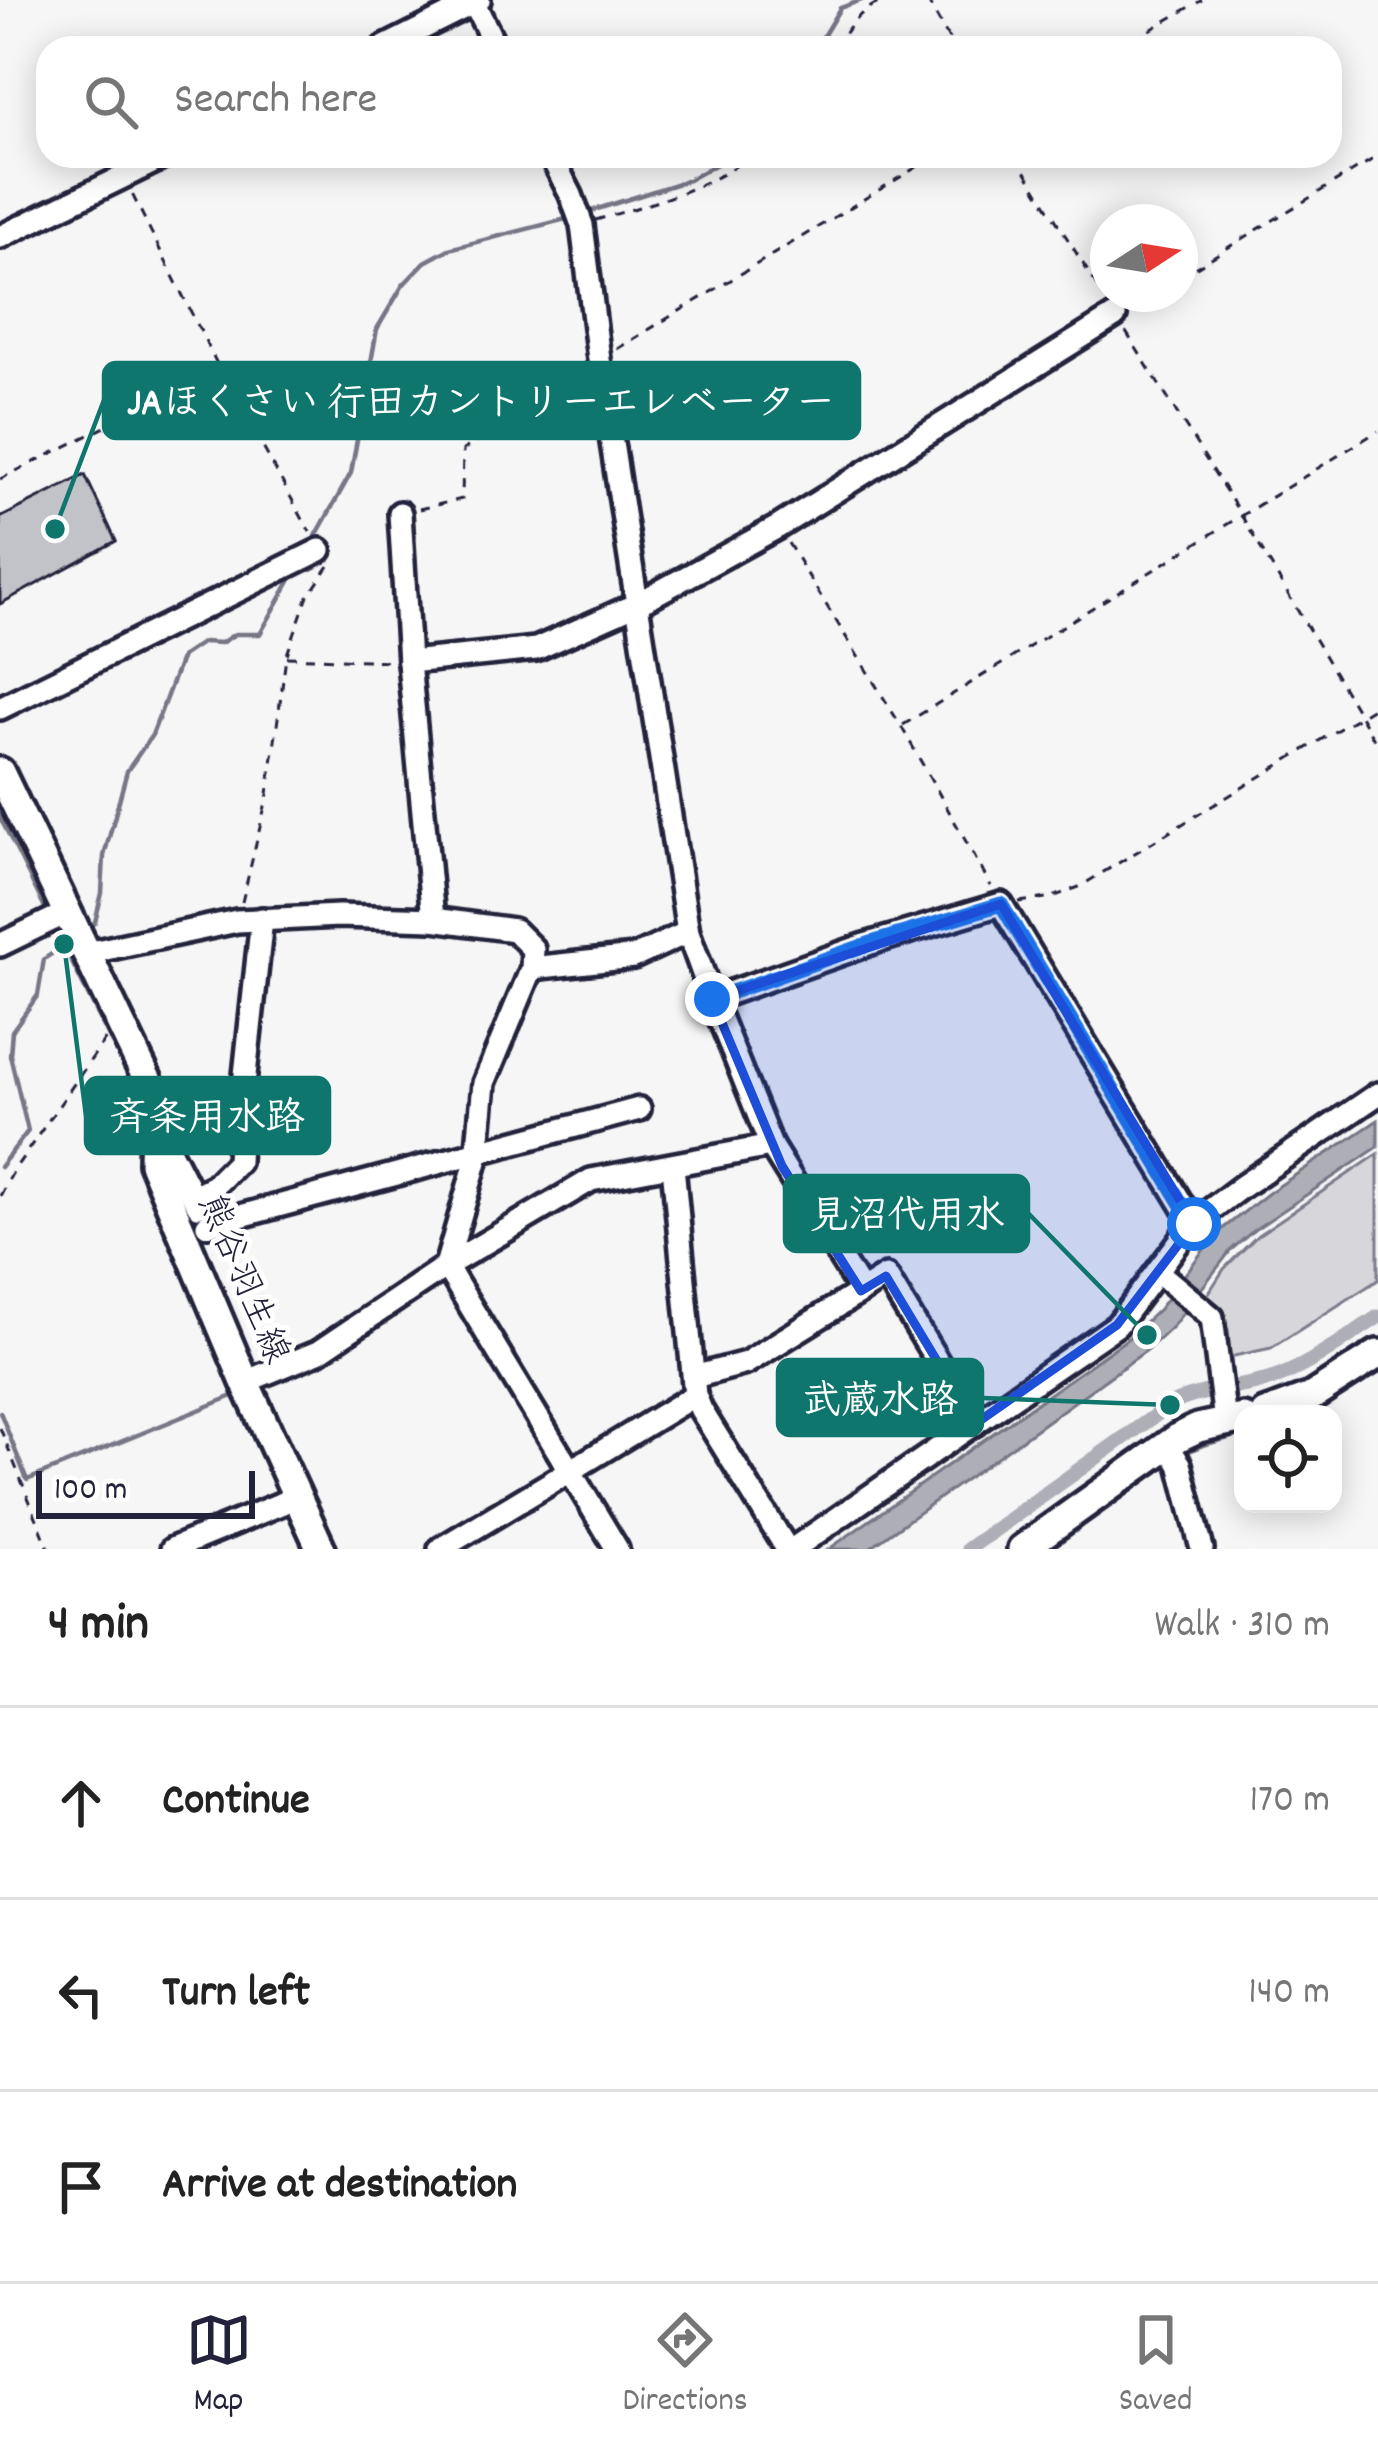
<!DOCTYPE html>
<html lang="en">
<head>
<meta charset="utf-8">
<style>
	:root { --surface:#fff; --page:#f2f2f2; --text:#222; --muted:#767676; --line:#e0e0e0; --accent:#22223b }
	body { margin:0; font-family:Dekko,"Klee One",sans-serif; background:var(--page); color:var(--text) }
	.controls { position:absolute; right:36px; bottom:36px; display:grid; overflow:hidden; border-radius:24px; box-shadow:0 6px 30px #0003 }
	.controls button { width:108px; height:108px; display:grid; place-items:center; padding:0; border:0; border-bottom:3px solid var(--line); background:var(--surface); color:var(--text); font:60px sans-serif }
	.compass { position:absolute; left:1090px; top:204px; width:108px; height:108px; border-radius:50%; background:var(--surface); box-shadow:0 6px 30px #0003; rotate:78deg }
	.scale { position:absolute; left:36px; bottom:30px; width:219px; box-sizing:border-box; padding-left:12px; border:6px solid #22223b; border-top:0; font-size:33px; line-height:42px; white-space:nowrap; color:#22223b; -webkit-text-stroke:9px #fff; paint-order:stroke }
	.stop { position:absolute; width:36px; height:36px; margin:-27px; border:9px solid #1a73e8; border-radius:50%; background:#fff }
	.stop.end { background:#1a73e8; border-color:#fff; box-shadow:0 3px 12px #0008 }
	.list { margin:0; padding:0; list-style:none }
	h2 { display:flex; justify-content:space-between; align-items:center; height:156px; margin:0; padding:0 48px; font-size:51px }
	h2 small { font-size:39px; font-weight:400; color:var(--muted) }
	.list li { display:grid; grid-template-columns:78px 1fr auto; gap:36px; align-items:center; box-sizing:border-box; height:192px; padding:0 48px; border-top:3px solid var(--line) }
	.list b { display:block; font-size:45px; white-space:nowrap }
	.list em { font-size:39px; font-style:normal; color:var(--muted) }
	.icon { flex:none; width:66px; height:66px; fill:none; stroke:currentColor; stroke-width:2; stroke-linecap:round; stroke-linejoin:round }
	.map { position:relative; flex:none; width:1378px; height:1549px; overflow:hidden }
	.search { position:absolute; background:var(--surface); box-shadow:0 6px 30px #0003; left:36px; right:36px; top:36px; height:132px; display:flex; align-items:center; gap:30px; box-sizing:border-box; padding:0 42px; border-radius:36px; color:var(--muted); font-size:45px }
	.sheet { height:732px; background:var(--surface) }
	nav { display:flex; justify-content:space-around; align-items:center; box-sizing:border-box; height:168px; border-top:3px solid var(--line); background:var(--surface); font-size:33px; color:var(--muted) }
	nav a { display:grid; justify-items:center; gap:6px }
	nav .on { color:var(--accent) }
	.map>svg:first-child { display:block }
	.green { fill:#d7d7db; stroke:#7c7c8b; stroke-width:3 }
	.water { fill:#aeaeb7; stroke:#767685; stroke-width:3 }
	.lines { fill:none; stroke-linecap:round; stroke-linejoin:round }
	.stream { stroke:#767685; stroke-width:4.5 }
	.canal { stroke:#aeaeb7; stroke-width:15 }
	.building { fill:#c2c2c9; stroke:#22223b; stroke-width:3 }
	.minor-casing { stroke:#22223b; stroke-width:30 }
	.major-casing { stroke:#22223b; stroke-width:36 }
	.path { stroke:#22223b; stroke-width:3; stroke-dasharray:9 9; stroke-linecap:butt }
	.minor { stroke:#fff; stroke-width:21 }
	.major { stroke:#fff; stroke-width:27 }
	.route { stroke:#1a73e8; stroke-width:15 }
	.marked { fill:#1d4ed8; fill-opacity:0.2; stroke:#1d4ed8; stroke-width:9; stroke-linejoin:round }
	.labels { text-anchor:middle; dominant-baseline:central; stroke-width:10; stroke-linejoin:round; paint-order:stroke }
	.street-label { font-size:36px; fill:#22223b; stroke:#fff }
	.leader { fill:none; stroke:#0f766e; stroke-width:4.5 }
	.callout-dot { fill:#0f766e; stroke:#fff; stroke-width:4.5 }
	.callout { fill:#0f766e; stroke:#0f766e; stroke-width:4.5 }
	.callout-label { font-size:39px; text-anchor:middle; font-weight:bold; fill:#fff }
</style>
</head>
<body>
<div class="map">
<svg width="1378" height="1549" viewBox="0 0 1378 1549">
	<rect width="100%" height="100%" fill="#f6f6f7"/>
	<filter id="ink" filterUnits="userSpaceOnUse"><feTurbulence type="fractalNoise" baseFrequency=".00833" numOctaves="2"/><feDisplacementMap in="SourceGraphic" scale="24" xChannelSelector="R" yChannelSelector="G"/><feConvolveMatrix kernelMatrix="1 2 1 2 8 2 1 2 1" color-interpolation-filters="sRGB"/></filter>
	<g filter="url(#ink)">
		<polygon class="green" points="1378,1154 1378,1280 1271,1348 1230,1357 1228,1329 1222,1325 1203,1302 1224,1269 1258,1235"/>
		<polygon class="water" points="1378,1120 1378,1147 1254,1230 1231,1250 1173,1326 1147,1350 868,1549 829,1549 1127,1339 1159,1309 1208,1244 1225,1227 1270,1192"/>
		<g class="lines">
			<g class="stream">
				<polyline points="816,48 840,8 862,0"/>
				<polyline points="585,213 688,180 731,156"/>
				<polyline points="311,545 351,473 377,329 403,285 425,262 449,249 574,217"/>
				<polyline points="0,817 48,914"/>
				<polyline points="53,924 137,1094"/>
				<polyline points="88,928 95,922 102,893 104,856 127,771 152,735 182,656 203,642 221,643 235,634 260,634 296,571"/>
				<polyline points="0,1167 28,1131 10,1055 12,1031 38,995 44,959 56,951"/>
				<polyline points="0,1412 27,1480 238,1394"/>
				<polyline points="1308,1414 1378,1373"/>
				<polyline points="1183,1454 1203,1445 1243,1434"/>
				<polyline points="1050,1549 1170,1463"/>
			</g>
			<path class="canal" d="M968 1549 1170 1405C1202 1387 1245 1390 1280 1376 1315 1362 1347 1337 1378 1317"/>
		</g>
		<polygon class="building" points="85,475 116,541 0,604 0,518"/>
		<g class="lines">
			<defs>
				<g id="minor">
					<polyline points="474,3 496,48"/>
					<polyline points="383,48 479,0"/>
					<polyline points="551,156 571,195 582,225 599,359 688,932 712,999"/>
					<polyline points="0,237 166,156"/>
					<polyline points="400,513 409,662 433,919"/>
					<polyline points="409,662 536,649 637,604 778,527 1115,316"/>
					<polyline points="0,708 320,550"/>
					<polyline points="0,945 68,912"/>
					<polyline points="87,953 237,921 339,916 433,919 514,930 533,949 532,968 484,1083 477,1158 446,1266 570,1471 440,1549"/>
					<polyline points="532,968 634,957 688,932"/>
					<polyline points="155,1122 198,1206"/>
					<polyline points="771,1146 861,1291"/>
					<polyline points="673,1166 695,1395 701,1410 787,1549"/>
					<polyline points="194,1196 214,1186 238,1162 240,1121 262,919"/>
					<polyline points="207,1225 639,1109"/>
					<polyline points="1158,1272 1212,1317 1225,1421"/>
					<polyline points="694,1377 746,1363 886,1276 975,1424"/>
					<polyline points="245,1382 318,1352 446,1266 591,1180 771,1146 712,999 868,944 1001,904 1194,1224"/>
					<polyline points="1167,1445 1180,1464 1202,1549"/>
					<polyline points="172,1549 297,1497"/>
					<polyline points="617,1549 570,1471 695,1395"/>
					<polyline points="793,1549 1117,1325 1182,1238 1205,1214 1241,1187 1378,1094"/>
				</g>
				<g id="major">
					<polyline points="0,772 148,1081 154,1121 153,1163 245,1382 321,1549"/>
					<polyline points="1265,1414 1311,1397 1378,1354"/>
					<polyline points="1022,1549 1179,1437 1198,1428 1243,1418"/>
				</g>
			</defs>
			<use href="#minor" class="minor-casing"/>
			<use href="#major" class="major-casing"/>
			<g class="path">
				<polyline points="927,0 954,48"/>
				<path d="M834 48C852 24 863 2 895 0"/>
				<polyline points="1119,48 1202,0"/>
				<polyline points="1016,156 1105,299"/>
				<path d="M596 220C639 207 717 186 748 156"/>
				<polyline points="1180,277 1378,156"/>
				<polyline points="1132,305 1151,294"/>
				<polyline points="1126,332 1241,515 1378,746"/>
				<polyline points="617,349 935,156"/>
				<polyline points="220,370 310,532"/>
				<polyline points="0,479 220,370 132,194"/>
				<polyline points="419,509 462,499 463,450 583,370"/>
				<polyline points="788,543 901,726 991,886"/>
				<polyline points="287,657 392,661"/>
				<polyline points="903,725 1378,431"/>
				<polyline points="242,902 268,794 286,657 307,598 329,566"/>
				<polyline points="1019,902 1053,897 1079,887 1378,705"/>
				<polyline points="0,1196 14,1170 106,1038"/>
				<polyline points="0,1428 49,1549"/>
			</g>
			<use href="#minor" class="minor"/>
			<use href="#major" class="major"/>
		</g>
	</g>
	<g class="lines" filter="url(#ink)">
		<polyline class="route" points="712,999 868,944 1001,904 1194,1224"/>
	</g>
	<path class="marked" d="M1001 904 1194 1224 1117 1325 975 1424 886 1276 861 1291 782 1166 712 999Z"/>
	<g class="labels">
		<g class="street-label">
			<text transform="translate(241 1280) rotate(67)">熊谷羽生線</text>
		</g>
	</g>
	<path class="leader" d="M55 529L104 400M64 944L86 1116M1147 1335L1028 1213M1170 1405L982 1398"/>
	<g class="callout-dot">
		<circle cx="55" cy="529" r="12"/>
		<circle cx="64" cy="944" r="12"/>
		<circle cx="1147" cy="1335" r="12"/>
		<circle cx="1170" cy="1405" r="12"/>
	</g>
	<g class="callout">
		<rect x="104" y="363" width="755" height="75" rx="12"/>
		<rect x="86" y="1078" width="243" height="75" rx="12"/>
		<rect x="785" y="1176" width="243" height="75" rx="12"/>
		<rect x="778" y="1360" width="204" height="75" rx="12"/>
	</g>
	<g class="callout-label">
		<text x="481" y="414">JAほくさい 行田カントリーエレベーター</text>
		<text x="207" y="1129">斉条用水路</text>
		<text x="907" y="1227">見沼代用水</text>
		<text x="880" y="1412">武蔵水路</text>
	</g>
</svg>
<div class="controls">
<button><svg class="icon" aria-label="locate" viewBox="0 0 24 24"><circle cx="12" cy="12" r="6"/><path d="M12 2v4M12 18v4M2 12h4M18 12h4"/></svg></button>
</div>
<svg class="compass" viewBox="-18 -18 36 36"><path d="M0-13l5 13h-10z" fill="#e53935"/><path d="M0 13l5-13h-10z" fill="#767676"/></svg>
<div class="scale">100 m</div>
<div class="stop" style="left:1194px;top:1224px"></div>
<div class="stop end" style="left:712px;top:999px"></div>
<div class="search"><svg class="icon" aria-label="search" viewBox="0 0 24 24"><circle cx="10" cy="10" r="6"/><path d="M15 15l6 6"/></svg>Search here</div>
</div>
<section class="sheet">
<h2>4 min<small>Walk · 310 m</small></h2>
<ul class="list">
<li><svg class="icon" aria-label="ahead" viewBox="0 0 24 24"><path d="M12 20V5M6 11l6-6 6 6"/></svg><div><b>Continue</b></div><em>170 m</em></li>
<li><svg class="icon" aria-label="left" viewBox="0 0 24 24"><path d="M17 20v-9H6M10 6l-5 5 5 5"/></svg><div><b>Turn left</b></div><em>140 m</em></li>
<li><svg class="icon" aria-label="arrive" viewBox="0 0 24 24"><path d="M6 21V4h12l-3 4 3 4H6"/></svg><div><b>Arrive at destination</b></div></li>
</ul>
</section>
<nav>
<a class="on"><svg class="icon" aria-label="map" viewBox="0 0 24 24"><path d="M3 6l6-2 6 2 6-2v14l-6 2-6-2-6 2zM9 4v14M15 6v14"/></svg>Map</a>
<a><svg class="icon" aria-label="directions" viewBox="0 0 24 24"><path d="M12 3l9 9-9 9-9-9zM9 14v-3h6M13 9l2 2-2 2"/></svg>Directions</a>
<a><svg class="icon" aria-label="saved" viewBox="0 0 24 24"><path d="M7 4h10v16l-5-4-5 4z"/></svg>Saved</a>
</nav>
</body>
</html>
